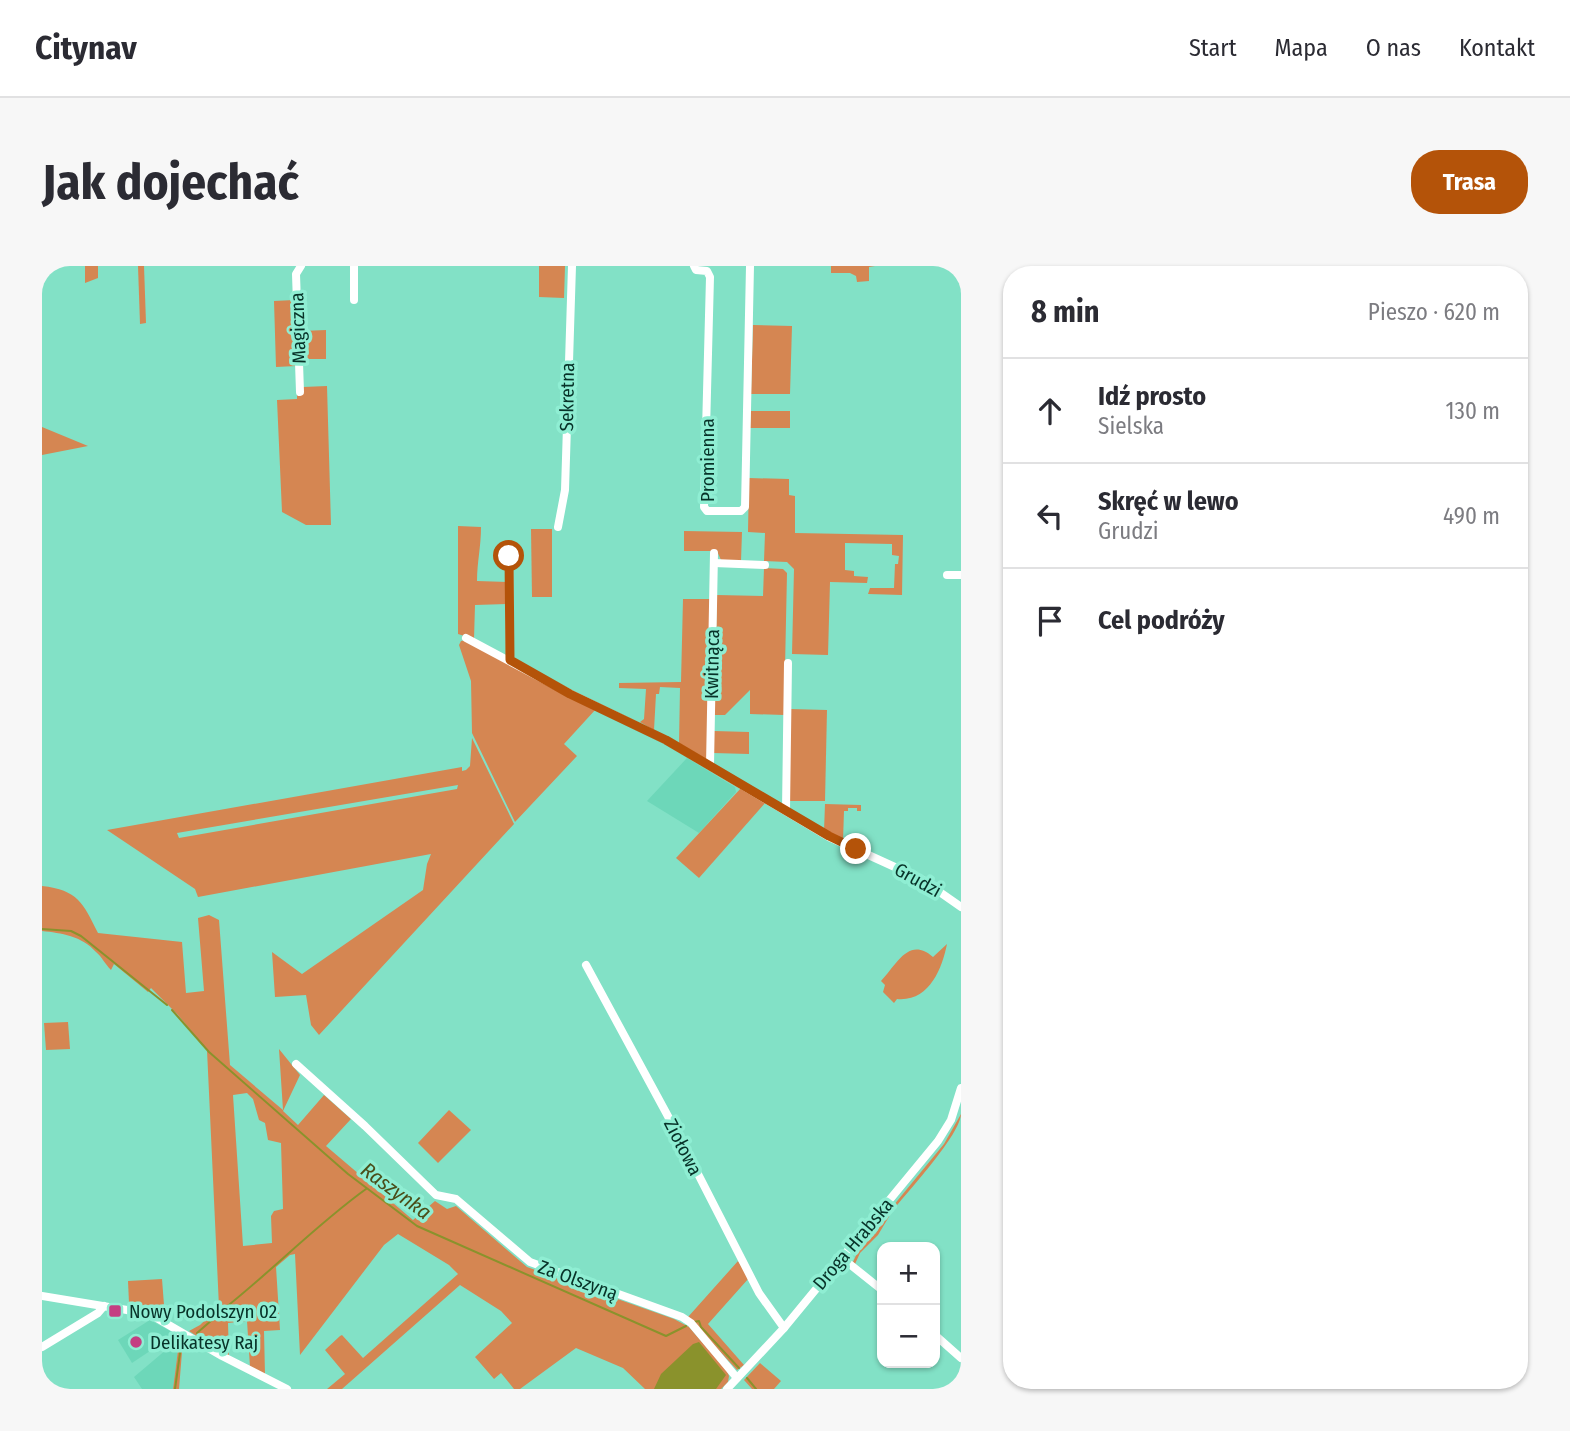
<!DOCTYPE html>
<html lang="pl">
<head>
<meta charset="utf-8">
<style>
	:root { --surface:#fff; --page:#f7f7f7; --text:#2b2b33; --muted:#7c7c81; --line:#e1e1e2; --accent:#b45309 }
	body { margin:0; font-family:"Fira Sans Condensed",sans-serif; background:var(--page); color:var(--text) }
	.controls { position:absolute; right:21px; bottom:21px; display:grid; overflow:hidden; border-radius:14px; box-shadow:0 2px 5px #0004 }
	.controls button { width:63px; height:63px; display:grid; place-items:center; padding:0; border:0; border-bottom:2px solid var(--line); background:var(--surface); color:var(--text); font:35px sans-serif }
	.stop { position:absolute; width:21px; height:21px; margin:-16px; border:5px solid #b45309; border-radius:50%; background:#fff }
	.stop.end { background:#b45309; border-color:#fff; box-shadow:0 2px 7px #0008 }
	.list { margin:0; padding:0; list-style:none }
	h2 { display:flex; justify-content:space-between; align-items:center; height:91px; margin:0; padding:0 28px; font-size:30px }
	h2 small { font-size:23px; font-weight:400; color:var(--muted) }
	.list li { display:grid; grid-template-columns:46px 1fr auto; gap:21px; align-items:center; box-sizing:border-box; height:105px; padding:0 28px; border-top:2px solid var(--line) }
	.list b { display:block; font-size:26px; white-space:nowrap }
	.list p { margin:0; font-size:23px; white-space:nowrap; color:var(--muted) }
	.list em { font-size:23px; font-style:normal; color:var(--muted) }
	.icon { flex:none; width:38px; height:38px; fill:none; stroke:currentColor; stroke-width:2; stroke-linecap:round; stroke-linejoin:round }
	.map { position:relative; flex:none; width:919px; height:1123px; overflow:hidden; border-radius:28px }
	header { display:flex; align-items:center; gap:42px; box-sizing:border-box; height:98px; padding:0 35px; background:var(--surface); border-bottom:2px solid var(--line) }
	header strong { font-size:33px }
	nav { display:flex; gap:38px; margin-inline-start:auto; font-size:24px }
	.intro { display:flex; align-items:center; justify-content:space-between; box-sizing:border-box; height:168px; padding:0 42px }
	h1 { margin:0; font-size:49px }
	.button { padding:18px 32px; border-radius:28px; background:var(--accent); color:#fff; font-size:24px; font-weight:700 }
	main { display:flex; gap:42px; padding:0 42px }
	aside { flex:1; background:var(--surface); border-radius:28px; box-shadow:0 2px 5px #0004 }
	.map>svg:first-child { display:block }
	.built { fill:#6dd7b9 }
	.green { fill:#d58652; fill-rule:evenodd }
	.water { fill:#8a922c }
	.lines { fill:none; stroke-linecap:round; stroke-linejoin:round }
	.stream { stroke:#8a922c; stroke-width:2 }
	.minor { stroke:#fff; stroke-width:8 }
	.route { stroke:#b45309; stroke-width:9 }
	.poi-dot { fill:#c43f82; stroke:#8feed3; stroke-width:2.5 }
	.labels { text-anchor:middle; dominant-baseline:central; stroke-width:7; stroke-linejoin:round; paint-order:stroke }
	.street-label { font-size:19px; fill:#073228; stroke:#8feed3 }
	.poi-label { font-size:19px; fill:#073228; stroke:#8feed3; text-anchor:start }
	.water-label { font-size:21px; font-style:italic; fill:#4a4e1a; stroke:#8feed3 }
</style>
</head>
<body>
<header>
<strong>Citynav</strong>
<nav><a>Start</a><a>Mapa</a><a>O nas</a><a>Kontakt</a></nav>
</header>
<div class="intro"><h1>Jak dojechać</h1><a class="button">Trasa</a></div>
<main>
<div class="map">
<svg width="919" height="1123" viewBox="0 0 919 1123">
	<rect width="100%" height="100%" fill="#82e1c6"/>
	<g class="built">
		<polygon points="645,492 693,521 694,526 657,567 605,535"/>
		<polygon points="108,1054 130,1066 129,1071 90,1097 76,1074"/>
		<polygon points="138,1072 140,1077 136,1084 131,1123 100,1123 92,1111"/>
	</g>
	<g class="green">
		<polygon points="43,0 56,0 56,12 43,17"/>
		<polygon points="96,0 102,0 104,57 98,58"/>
		<polygon points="497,0 523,0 522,32 497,31"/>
		<polygon points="789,0 833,0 827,1 827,15 815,16 814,10 808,7 789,7"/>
		<polygon points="252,34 254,100 234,101 232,35"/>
		<polygon points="711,59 750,60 748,128 709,128"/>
		<polygon points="284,64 284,93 260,93 260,65"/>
		<polygon points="285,120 289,259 264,259 240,246 235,134 255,133 255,126 261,121"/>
		<polygon points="709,145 748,145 748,162 708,162"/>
		<polygon points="0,161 46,180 0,189"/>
		<polygon points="707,212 747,213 747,229 753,230 753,267 861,269 860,329 826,328 828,322 852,322 853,298 856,298 857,290 850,289 850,278 803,277 803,304 812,305 812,310 826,311 825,317 788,316 786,389 750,388 752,303 745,296 722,295 723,267 706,266"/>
		<path d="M416 260 439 261C439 281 435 296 435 315L466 316 465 338 433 339 432 373 416 368Z"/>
		<polygon points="489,263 510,263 510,331 490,331"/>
		<polygon points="642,265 700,266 699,295 679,294 675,285 642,285"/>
		<polygon points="722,302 741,303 745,307 742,449 708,448 708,424 683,449 672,449 675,329 721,330"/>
		<polygon points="641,333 668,333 665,493 663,494 637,479 638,422 618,421 617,428 614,428 612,464 598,456 602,453 604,423 577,422 577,417 639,416"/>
		<polygon points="424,374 554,443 522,478 535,490 473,556 430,467 429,415 417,379 419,375"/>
		<polygon points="748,443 785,444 783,535 747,535"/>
		<polygon points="672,465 707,466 707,488 671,487"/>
		<path d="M430 472 472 558 277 769 269 759 264 729 233 731 230 686 260 708 381 624 385 598 389 588 156 631 153 623 65 564 420 501V505L424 504 428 500ZM416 519 415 523 137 572 135 567Z"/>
		<polygon points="700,521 724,536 657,612 634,592"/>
		<polygon points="783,538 819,539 819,545 815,545 815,542 806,542 806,545 802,545 801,575 782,565"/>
		<path d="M0 620C36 624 41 637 56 667L140 676 144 727 162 725 156 652 167 649 177 654 188 799 241 844 237 783 258 809 241 845 256 859 282 829 309 853 284 880 371 954 393 935 405 943 414 940 485 1001 632 1053 647 1061 685 1105 687 1110 686 1116 679 1123H603L581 1102 534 1082 478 1123H472L459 1107 452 1113 433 1091 470 1057 459 1045 418 1019 300 1123H285L303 1108 283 1084 298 1070 300 1069 321 1092 416 1008 407 999 356 968 342 979 258 1089 253 988 248 989 234 1001 238 1064 222 1065 223 1109 208 1101 205 1055 186 1057 187 1091 147 1065 158 1059 177 1041 165 784 136 749 109 722 106 726 72 698 69 704C63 698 60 691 54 686 40 670 19 667 0 665ZM205 827 211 833 217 854 223 857 226 874 239 877 241 943 232 945 229 950 230 977 201 980 191 829Z"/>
		<path d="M905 678C900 703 887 736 855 733L852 737 841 726 843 719 839 715C855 698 867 670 891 691Z"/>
		<polygon points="26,756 28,783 4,784 2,757"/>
		<polygon points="407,844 429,864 396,897 376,877"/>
		<path d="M919 848C918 869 868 923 853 942L851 940 902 878Z"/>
		<polygon points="849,942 851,944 836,969 818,987 813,998 811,996 816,985 834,967"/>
		<polygon points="696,995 707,1012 666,1058 702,1099 695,1104 646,1051"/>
		<polygon points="120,1013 123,1052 94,1042 87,1037 86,1015"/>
		<polygon points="142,1073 146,1075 140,1086 137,1123 131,1123 136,1084"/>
		<polygon points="718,1097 739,1115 732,1123 710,1123 702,1114"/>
	</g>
	<polygon class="water" points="657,1076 684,1109 674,1123 612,1123 619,1108 651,1078"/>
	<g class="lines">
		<g class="stream">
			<polyline points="0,663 29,665 39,670 125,739"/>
			<polyline points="130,744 167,786 306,908 375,960 624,1070 644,1060"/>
			<path d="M183 1042C231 1004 274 959 324 923"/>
			<polyline points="652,1056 657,1055 659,1061 697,1102"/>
			<polyline points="155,1067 178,1047"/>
			<polyline points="705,1112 714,1123"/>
			<polyline points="133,1123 138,1087 142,1076"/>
		</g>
		<g class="minor">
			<polyline points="312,0 312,34"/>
			<polyline points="652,0 654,4 665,5 668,11 662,241 665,245 699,245 703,241 708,0"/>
			<polyline points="258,126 254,8 259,0"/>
			<polyline points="516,261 523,224 530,0"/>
			<polyline points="467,290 468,394"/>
			<polyline points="672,297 723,299"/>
			<polyline points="905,309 919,309"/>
			<polyline points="424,372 529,428 624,474 787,571 879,613 919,641"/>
			<polyline points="668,499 672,287"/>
			<polyline points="744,544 746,397"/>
			<polyline points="544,699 634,865 717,1027 742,1062"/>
			<polyline points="254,798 323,860 394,929 414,933 488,996 640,1051 649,1057 695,1112"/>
			<polyline points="800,992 840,1024"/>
			<polyline points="0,1030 85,1044 113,1051 180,1090 245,1123"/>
			<polyline points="893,1069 919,1092"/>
			<polyline points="0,1081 56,1047 62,1040"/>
			<polyline points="685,1123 742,1062 896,875 909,854 919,822"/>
		</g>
	</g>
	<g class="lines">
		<polyline class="route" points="467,290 468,394 528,428 624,474 787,570 814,583"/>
	</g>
	<g class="poi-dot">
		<rect x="66" y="1038" width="14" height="14" rx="3.5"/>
		<circle cx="94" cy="1076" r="7"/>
	</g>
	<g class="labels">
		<g class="street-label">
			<text transform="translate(256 62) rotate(-92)">Magiczna</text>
			<text transform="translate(525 131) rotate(-89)">Sekretna</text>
			<text transform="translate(665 194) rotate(-90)">Promienna</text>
			<text transform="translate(670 398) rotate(-89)">Kwitnąca</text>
			<text transform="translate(876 614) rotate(29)">Grudzi</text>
			<text transform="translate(641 881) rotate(63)">Ziołowa</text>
			<text transform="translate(811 978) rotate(-50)">Droga Hrabska</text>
			<text transform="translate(536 1014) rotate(20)">Za Olszyną</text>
		</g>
		<g class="poi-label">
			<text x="87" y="1045">Nowy Podolszyn 02</text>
			<text x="108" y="1076">Delikatesy Raj</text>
		</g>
		<g class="water-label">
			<text transform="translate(354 925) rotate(36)">Raszynka</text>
		</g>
	</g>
</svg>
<div class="controls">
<button>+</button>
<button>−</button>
</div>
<div class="stop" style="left:467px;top:290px"></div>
<div class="stop end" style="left:814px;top:583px"></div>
</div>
<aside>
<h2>8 min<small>Pieszo · 620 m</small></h2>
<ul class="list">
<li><svg class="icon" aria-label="ahead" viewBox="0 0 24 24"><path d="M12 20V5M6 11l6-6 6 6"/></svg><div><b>Idź prosto</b><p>Sielska</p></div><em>130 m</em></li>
<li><svg class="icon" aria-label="left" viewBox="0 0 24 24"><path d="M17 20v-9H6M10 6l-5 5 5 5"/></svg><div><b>Skręć w lewo</b><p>Grudzi</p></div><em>490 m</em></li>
<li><svg class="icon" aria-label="arrive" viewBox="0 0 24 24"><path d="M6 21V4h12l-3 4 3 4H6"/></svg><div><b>Cel podróży</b></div></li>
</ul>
</aside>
</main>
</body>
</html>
